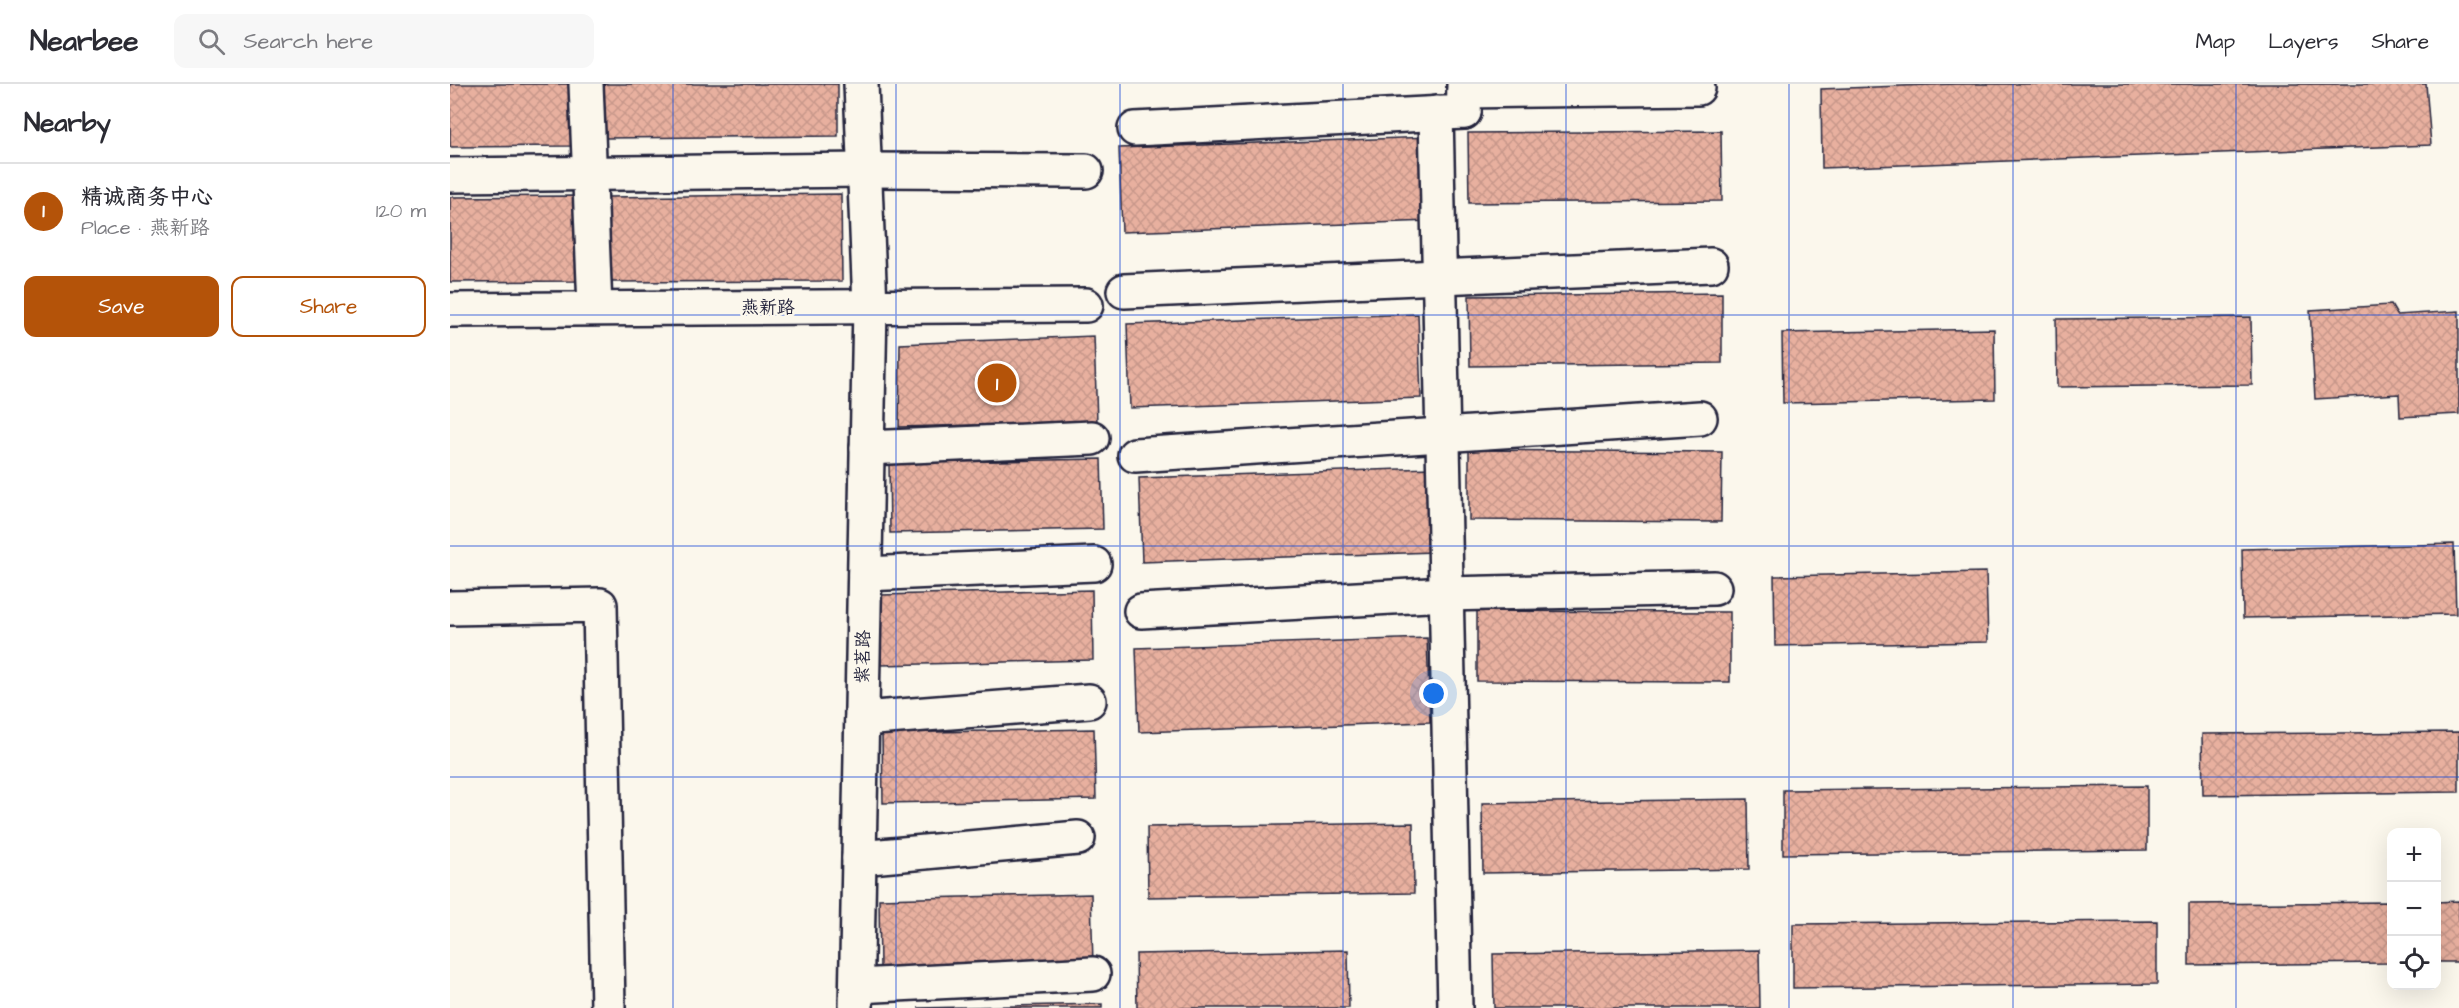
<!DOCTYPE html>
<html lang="en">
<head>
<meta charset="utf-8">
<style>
	:root { --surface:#fff; --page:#f7f7f7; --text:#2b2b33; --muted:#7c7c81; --line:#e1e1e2; --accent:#b45309 }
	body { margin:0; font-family:"Architects Daughter","LXGW WenKai TC",sans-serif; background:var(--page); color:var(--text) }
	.controls { position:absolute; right:18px; bottom:18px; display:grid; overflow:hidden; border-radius:12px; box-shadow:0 6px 24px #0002 }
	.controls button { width:54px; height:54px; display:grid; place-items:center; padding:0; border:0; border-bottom:2px solid var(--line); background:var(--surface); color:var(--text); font:30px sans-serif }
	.you { position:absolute; left:984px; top:610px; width:21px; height:21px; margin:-15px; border:4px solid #fff; border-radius:50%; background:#1a73e8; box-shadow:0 0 0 9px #1a73e833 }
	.badge { display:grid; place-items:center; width:39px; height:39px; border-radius:50%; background:var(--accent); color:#fff; font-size:20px; font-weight:700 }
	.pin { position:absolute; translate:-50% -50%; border:3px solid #fff; box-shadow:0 2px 6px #0006 }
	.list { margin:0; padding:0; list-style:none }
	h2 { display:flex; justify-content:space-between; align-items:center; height:78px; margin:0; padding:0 24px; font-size:26px }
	h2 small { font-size:20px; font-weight:400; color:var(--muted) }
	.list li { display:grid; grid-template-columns:39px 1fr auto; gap:18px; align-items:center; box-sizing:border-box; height:96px; padding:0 24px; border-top:2px solid var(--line) }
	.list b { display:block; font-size:22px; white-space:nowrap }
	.list p { margin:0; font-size:20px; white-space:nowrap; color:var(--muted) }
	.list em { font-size:20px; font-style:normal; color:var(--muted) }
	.actions { display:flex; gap:12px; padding:18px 24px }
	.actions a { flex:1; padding:14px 0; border:2px solid var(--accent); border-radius:12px; text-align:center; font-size:21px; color:var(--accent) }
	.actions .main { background:var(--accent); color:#fff }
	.icon { flex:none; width:33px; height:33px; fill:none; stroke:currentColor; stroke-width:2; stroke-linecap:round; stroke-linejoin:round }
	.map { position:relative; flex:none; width:2009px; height:924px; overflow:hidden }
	header { display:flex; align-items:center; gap:36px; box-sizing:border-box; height:84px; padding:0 30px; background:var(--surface); border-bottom:2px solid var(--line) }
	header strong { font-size:28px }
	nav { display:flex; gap:33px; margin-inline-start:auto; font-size:21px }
	.search { width:420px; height:54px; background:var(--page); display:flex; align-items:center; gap:15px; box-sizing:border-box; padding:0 21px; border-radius:12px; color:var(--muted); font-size:22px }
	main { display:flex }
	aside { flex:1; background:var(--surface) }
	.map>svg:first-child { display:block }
	.building { fill:url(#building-cross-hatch); stroke:#22223b; stroke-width:1.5 }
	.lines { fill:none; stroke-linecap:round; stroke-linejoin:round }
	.minor-casing { stroke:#22223b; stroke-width:38 }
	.minor { stroke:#fbf7ec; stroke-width:33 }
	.grid { fill:none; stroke:#1d4ed8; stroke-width:1.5; stroke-opacity:0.55 }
	.labels { text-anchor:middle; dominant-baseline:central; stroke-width:5; stroke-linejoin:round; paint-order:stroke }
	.street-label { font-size:18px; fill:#22223b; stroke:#fbf7ec }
</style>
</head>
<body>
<header>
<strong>Nearbee</strong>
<div class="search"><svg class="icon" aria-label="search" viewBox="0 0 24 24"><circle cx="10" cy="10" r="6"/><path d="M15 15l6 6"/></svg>Search here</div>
<nav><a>Map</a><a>Layers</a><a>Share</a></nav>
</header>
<main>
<aside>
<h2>Nearby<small></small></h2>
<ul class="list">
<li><span class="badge">1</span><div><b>精诚商务中心</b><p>Place · 燕新路</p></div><em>120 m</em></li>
</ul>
<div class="actions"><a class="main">Save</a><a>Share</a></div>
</aside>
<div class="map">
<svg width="2009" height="924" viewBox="0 0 2009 924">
	<defs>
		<pattern id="building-cross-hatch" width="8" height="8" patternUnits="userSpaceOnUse" patternTransform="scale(1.5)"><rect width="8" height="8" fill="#e8b09f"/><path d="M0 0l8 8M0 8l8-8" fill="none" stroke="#c7978a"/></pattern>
	</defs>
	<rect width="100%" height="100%" fill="#fbf7ec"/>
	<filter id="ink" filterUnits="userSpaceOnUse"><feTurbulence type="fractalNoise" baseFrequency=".0167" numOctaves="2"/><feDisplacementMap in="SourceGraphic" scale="12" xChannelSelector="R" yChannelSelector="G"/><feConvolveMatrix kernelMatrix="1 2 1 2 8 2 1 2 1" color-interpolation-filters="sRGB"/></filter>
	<g filter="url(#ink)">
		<g class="building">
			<polygon points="0,0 121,0 121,62 0,63"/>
			<polygon points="153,0 388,0 388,52 154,54"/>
			<polygon points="1505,0 1976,0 1981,61 1372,84 1371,5"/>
			<polygon points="1271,47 1272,117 1019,119 1018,49"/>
			<polygon points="980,53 981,137 672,148 669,64"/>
			<polygon points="391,110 392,197 158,198 157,113"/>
			<polygon points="128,112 129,197 0,198 0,113"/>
			<polygon points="1272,209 1272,279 1020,282 1019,212"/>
			<polygon points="1941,221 1947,231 2009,227 2009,330 1950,333 1949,310 1865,315 1860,226"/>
			<polygon points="968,230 971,314 680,324 677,240"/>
			<polygon points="1801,233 1802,301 1607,303 1606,235"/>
			<polygon points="1544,245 1545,315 1333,319 1332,249"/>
			<polygon points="644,252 647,338 449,343 450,260"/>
			<polygon points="1019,366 1272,368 1271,438 1019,436"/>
			<polygon points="651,375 653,445 440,449 439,379"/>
			<polygon points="980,384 984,468 692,478 689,394"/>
			<polygon points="2004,460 2006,530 1793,534 1792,465"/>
			<polygon points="1536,488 1538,558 1325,562 1324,492"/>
			<polygon points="642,506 643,576 431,581 430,511"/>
			<polygon points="1027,527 1280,528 1280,598 1027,597"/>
			<polygon points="977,554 980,638 689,648 686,564"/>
			<polygon points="644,645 646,715 433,719 432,649"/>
			<polygon points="2009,648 2009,708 1753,711 1752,650"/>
			<polygon points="1697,702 1697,766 1333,770 1333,706"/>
			<polygon points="1298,715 1299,785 1033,789 1032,719"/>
			<polygon points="963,739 964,809 698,813 697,743"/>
			<polygon points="641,810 643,880 430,885 429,815"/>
			<polygon points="2009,817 2009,878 1986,878 1986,818"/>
			<polygon points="1942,818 1942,879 1739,881 1739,820"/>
			<polygon points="1707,837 1707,900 1343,904 1343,840"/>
			<polygon points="898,866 899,924 687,924 686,870"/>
			<polygon points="1309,866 1310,924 1044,924 1043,870"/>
			<polygon points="652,920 652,924 468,924"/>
		</g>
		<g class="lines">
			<defs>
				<g id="minor">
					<polyline points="136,0 145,224"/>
					<polyline points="1014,28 1014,7 1248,4"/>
					<polyline points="986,29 1005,924"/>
					<polyline points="685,45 1014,28 1014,0"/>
					<polyline points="0,91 415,86 636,87"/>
					<polyline points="674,207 1261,181"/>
					<polyline points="0,226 636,221"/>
					<polyline points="417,364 642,354"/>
					<polyline points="685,371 1250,334"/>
					<polyline points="415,490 644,480"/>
					<polyline points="0,524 150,521 158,924"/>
					<polyline points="691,527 996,510 1264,504"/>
					<polyline points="412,635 639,617"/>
					<polyline points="409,774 628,754"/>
					<polyline points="407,902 643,890"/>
					<polyline points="406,924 420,222 411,0"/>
				</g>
			</defs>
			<use href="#minor" class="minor-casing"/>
			<use href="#minor" class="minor"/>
		</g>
	</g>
	<path class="grid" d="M223 0V924M446 0V924M670 0V924M893 0V924M1116 0V924M1339 0V924M1563 0V924M1786 0V924M0 231H2009M0 462H2009M0 693H2009"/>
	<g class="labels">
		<g class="street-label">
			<text x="318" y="223">燕新路</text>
			<text transform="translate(413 573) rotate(-89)">紫茗路</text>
		</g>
	</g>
</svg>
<div class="controls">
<button>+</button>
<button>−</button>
<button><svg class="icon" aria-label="locate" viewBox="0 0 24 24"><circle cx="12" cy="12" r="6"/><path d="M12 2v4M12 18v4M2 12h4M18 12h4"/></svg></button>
</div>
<div class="you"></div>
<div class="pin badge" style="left:547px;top:299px">1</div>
</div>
</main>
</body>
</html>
